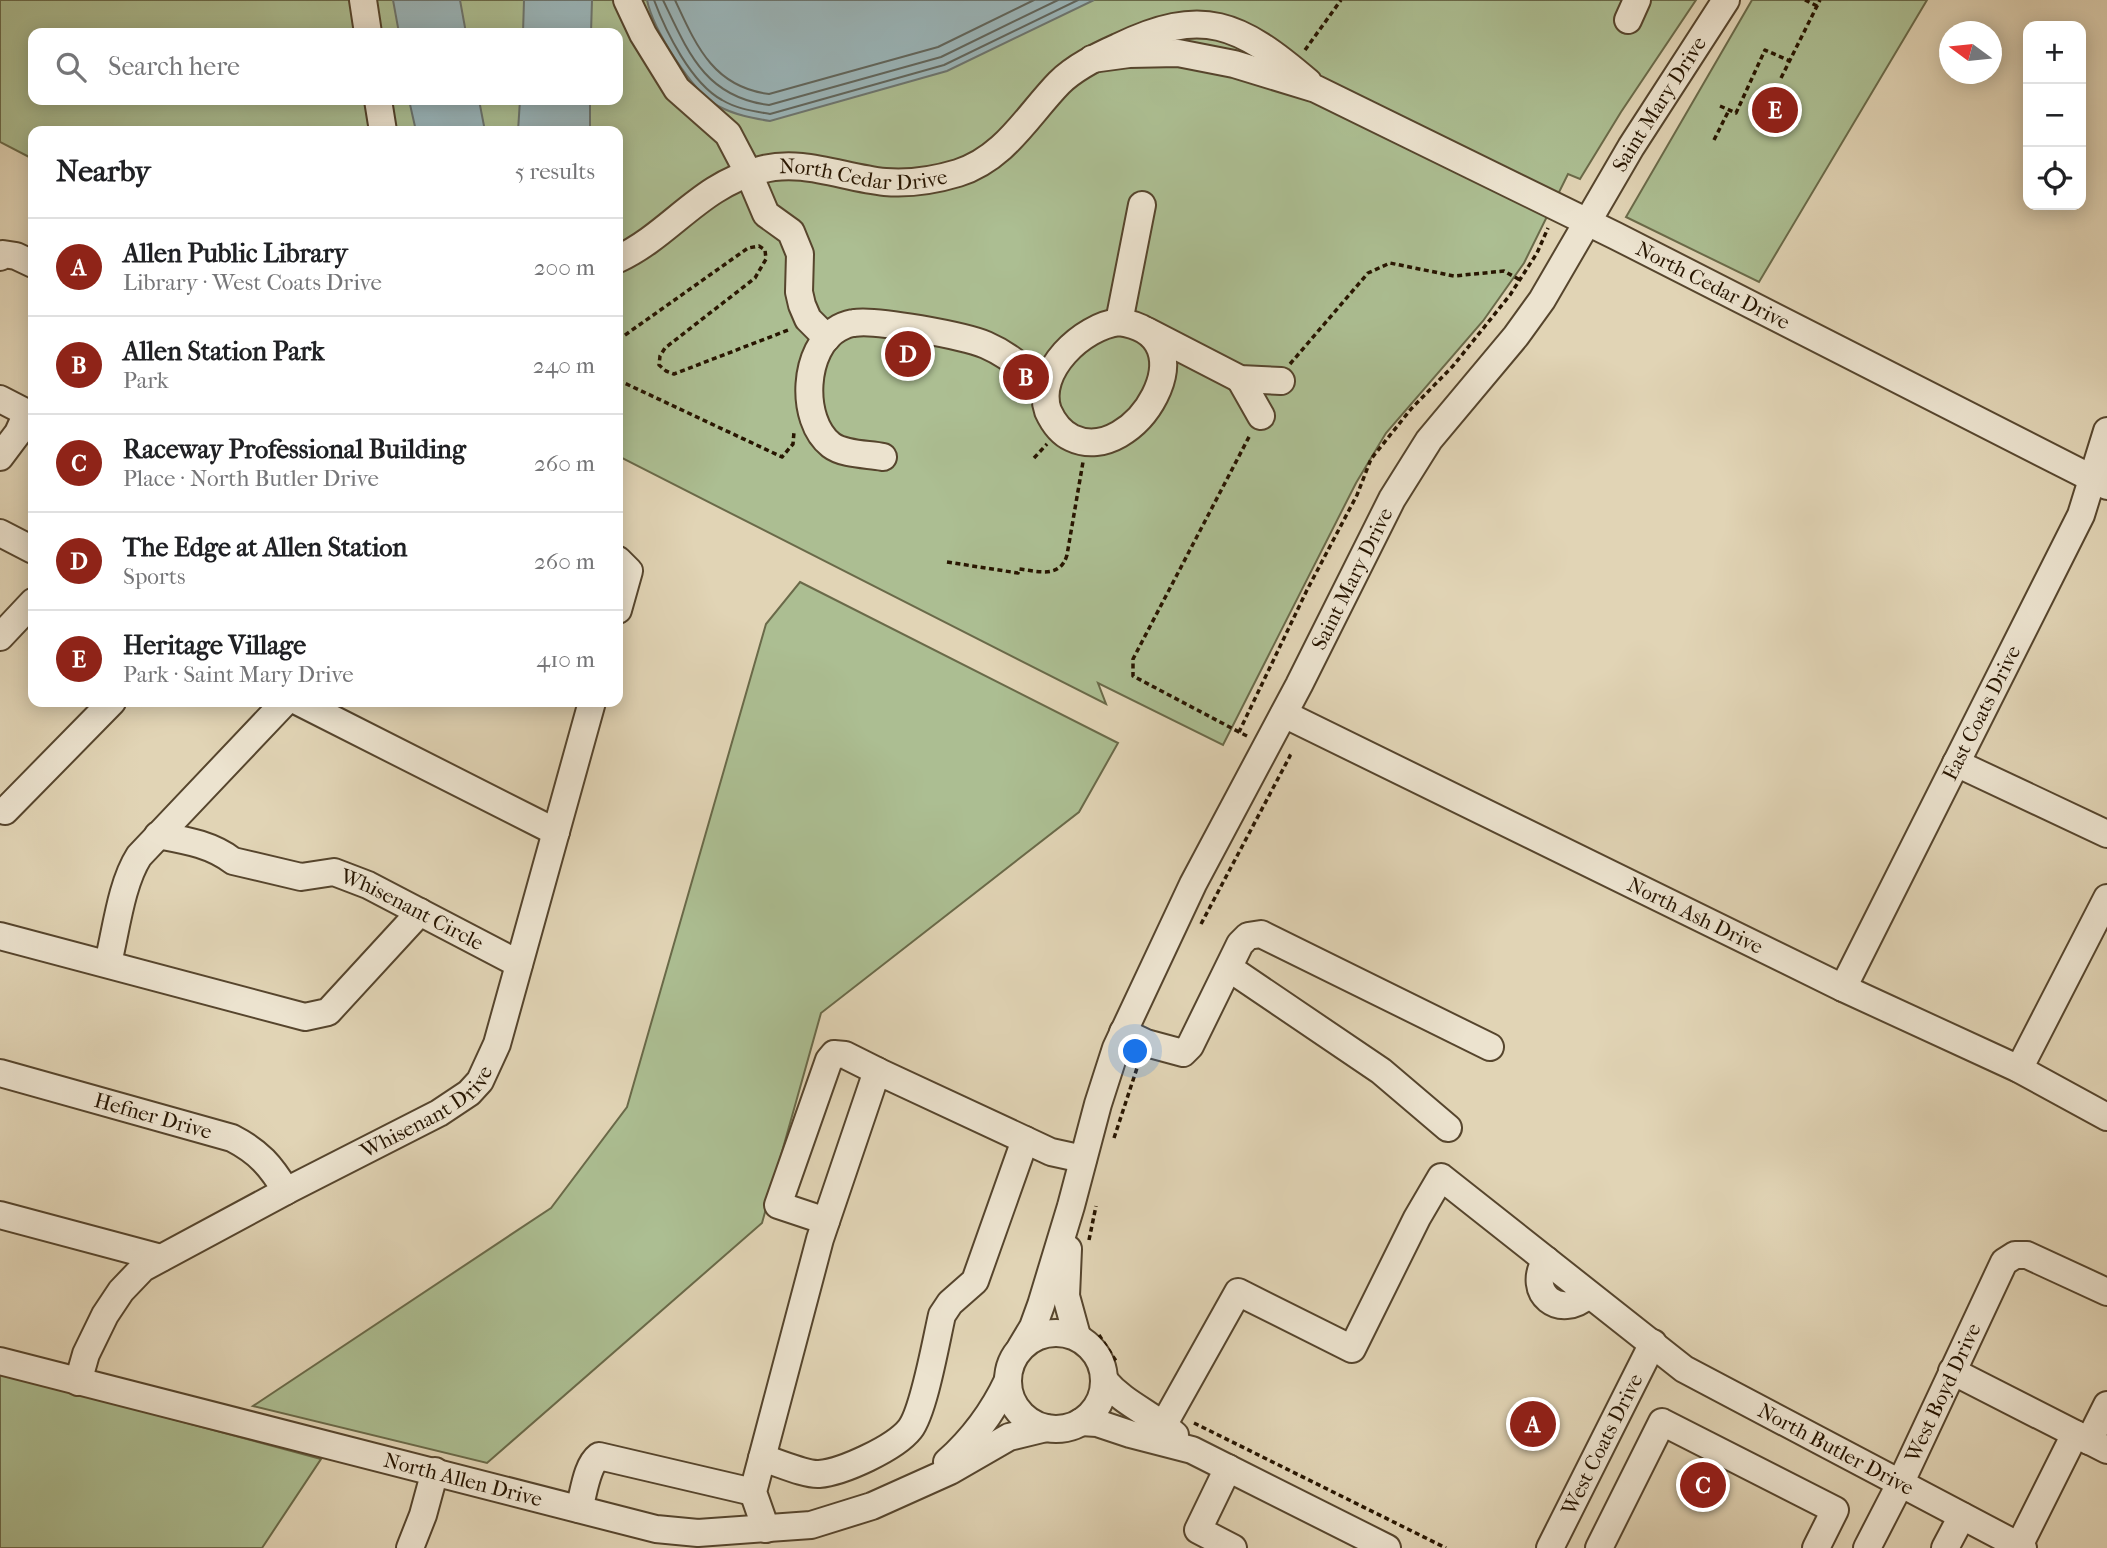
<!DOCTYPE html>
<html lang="en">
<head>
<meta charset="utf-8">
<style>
	:root { --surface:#fff; --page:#f6f6f6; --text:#202124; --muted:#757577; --line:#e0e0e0; --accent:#8f2418 }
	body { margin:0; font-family:"IM FELL French Canon",serif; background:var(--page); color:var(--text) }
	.controls { position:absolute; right:21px; top:21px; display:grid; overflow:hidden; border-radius:14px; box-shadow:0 4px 18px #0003 }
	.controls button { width:63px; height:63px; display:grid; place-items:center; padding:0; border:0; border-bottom:2px solid var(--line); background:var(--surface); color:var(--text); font:35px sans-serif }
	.compass { position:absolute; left:1939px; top:21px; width:63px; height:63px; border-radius:50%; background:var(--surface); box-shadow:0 4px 18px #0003; rotate:285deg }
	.you { position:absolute; left:1136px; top:1052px; width:24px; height:24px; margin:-18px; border:5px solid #fff; border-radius:50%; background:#1a73e8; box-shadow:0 0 0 10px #1a73e833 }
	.badge { display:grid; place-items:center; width:46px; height:46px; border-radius:50%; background:var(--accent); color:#fff; font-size:23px; font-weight:700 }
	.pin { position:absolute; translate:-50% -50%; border:4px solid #fff; box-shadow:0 2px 7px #0006 }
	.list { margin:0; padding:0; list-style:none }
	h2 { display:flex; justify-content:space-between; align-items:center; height:91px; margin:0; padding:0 28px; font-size:30px }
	h2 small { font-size:23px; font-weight:400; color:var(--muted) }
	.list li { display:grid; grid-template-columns:46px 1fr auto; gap:21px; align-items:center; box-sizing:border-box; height:98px; padding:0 28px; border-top:2px solid var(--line) }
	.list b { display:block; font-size:26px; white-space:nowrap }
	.list p { margin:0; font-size:23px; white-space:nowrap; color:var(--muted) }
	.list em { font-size:23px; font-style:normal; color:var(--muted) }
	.icon { flex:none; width:38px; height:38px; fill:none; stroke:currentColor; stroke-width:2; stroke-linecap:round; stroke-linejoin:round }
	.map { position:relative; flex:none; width:2107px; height:1548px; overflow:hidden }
	.search { position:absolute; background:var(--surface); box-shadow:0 4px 18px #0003; left:28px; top:28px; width:595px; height:77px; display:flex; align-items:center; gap:18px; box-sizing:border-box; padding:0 24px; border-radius:14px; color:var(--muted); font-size:26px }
	.panel { position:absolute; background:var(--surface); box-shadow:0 4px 18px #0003; left:28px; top:126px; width:595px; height:581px; border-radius:14px }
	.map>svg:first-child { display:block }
	.green { fill:#acbe92; stroke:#6a6a49; stroke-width:2; fill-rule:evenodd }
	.water { fill:#9ab5b9; stroke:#6c756f; stroke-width:2 }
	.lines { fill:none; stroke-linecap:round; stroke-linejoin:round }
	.shore { stroke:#60655c; stroke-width:2 }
	.minor-casing { stroke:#56452d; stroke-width:30 }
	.path { stroke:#271500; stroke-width:3.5; stroke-dasharray:5 3.5; stroke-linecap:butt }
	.minor { stroke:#ece3cf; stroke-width:26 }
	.labels { text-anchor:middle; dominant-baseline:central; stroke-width:6; stroke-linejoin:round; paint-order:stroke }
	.street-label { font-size:21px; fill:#271500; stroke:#ece3cf }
</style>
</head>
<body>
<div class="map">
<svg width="2107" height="1548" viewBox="0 0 2107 1548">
	<rect width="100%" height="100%" fill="#e1d4b5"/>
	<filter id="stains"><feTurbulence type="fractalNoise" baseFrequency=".00286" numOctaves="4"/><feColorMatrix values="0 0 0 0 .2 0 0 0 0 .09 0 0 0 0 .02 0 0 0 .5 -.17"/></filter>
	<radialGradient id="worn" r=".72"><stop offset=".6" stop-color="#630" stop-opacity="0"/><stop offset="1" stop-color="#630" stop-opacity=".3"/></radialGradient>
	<g class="green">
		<path d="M0 0H1696L1621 112 1580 179 1568 174 1524 263 1483 321 1386 433 1356 483 1223 745 1098 683 1106 704 618 456V131H33V159L0 142ZM33 33H618V100H33Z"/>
		<polygon points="1752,0 1927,0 1759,282 1626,217"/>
		<polygon points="800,582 1118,743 1079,812 821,1013 762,1223 487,1463 253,1406 551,1208 627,1107 766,624"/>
		<polygon points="0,1373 321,1459 262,1548 0,1548"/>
	</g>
	<g class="water">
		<polygon points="393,0 460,0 466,33 399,33"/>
		<polygon points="524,0 592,0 591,33 523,33"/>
		<path d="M647 0H1094L947 71 770 121C752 118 735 115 718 106 692 92 653 29 647 0Z"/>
		<polygon points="409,100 479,100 485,131 416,131"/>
		<polygon points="520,100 590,100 590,131 518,131"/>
	</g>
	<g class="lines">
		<g class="shore">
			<path d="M654 0C666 32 691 83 722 100 737 109 753 111 770 114L944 65 1078 0"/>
			<path d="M663 0C688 52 705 97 769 105L941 57 1058 0"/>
			<path d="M675 0C696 45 713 87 769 94L938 47 1034 0"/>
		</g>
		<defs>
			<g id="minor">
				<polyline points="363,0 368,33"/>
				<polyline points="627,0 643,34 677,89 728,134 749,174 766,214 791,232 800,254 799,292 802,305 808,319 827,338"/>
				<polyline points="1628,20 1637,0"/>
				<path id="s1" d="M1092 59 1129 54 1178 53 1234 64 1316 89 1616 236 2107 486"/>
				<polyline points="378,100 383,131"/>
				<polyline points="0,257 3,254 16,256 33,264"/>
				<path id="s2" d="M618 259C671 234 699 186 760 170 802 158 843 178 885 182 910 184 935 180 958 173 1005 158 1027 116 1059 83 1075 67 1098 56 1118 47 1203 6 1239 23 1308 82"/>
				<path d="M1119 322C1214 334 1135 468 1072 438 1061 433 1053 422 1048 411 1034 371 1083 326 1119 322Z"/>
				<polyline points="1119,322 1142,205"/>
				<polyline points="1147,331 1240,379 1281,381"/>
				<polyline points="1240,379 1261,416"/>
				<polyline points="0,399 33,416"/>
				<polyline points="0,457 18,433 27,413"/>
				<path d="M883 457C868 454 844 455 831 445 799 420 803 347 839 328 843 326 850 323 854 323 875 319 965 336 986 345 1009 355 1028 371 1045 389"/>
				<polyline points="0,533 33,550"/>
				<polyline points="618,560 629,571 618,610"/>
				<polyline points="0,637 33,602"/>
				<polyline points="299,702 556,832"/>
				<path id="s3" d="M1284 714 1843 988 2019 1069 2107 1117"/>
				<polyline points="1956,763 2107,834"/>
				<polyline points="5,811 112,702"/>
				<path id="s4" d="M158 835C184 840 211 844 233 861L301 877 334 872 368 885 519 964"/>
				<polyline points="0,936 305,1017 328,1012 420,912"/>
				<path d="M108 963C116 931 121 884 139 856L285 702"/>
				<polyline points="1229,968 1381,1071 1448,1128"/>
				<path id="s5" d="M1843 988 2081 515 2107 431"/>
				<polyline points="1123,1032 1146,1043 1183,1053 1190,1046 1240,944 1248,936 1261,934 1490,1047"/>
				<polyline points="2019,1069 2107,898"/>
				<path id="s6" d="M0 1073 232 1138C259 1152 271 1166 286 1191"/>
				<polyline points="0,1215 161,1258"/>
				<polyline points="826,1221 778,1205 829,1060 834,1054 845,1055 877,1071"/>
				<polyline points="1068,1249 1066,1296 1077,1336"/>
				<path d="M1546 1260C1525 1293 1560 1321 1588 1295"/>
				<circle cx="1056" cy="1381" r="48"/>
				<path id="s7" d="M1021 1347 1033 1327 1041 1305 1071 1206 1098 1104 1116 1048 1193 884 1299 685 1392 499 1429 440 1516 336 1542 300 1631 147 1726 0"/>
				<path id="s8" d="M0 1361 656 1529 698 1533 811 1525 872 1506 950 1471 1009 1437 1046 1428"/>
				<polyline points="1952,1371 2107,1450"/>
				<path d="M1105 1381C1125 1405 1153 1414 1175 1435"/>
				<path id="s9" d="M78 1382 86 1354 105 1315 121 1291 143 1268 286 1191 439 1113 469 1093 480 1081 497 1044 592 702"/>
				<polyline points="1081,1422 1097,1423 1130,1434 1192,1450 1387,1548"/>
				<path id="s10" d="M1164 1424 1238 1292 1352 1349 1417 1218 1441 1177 1684 1369 2023 1548"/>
				<polyline points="2089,1441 2107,1405"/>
				<path d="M762 1458C777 1462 805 1475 819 1474 843 1472 895 1448 910 1429 924 1411 936 1341 942 1315L950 1303 975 1281 1025 1140"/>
				<path d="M947 1462C974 1438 993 1412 1008 1380"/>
				<polyline points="1228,1468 1198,1530 1233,1548"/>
				<path d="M579 1509C584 1493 586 1466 599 1456L753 1492"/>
				<polyline points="766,1529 753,1492 820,1239 877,1071 1051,1152 1083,1159"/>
				<polyline points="410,1548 423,1515 435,1471"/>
				<path id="s11" d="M1550 1548 1653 1343"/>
				<polyline points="1599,1548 1662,1422 1835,1510 1816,1548"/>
				<path id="s12" d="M1867 1548 1900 1484 2004 1262 2015 1255H2027L2107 1292"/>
				<polyline points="1945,1548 1962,1516"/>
				<polyline points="2018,1548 2075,1434"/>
			</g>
		</defs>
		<use href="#minor" class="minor-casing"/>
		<g class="path">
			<polyline points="1805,0 1817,6"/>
			<polyline points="1305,50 1341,0"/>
			<polyline points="1781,78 1820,0"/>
			<polyline points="1720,106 1736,113 1765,50 1790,61"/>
			<polyline points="1714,140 1729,110"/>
			<polyline points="618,340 748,248 759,246 765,250 766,259 755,278 665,348 660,356 659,365 666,371 674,374 791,329"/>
			<polyline points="1290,364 1368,273 1390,263 1454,276 1504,271 1520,280"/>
			<polyline points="618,380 782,457 793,444 794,432"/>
			<polyline points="1034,458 1047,444"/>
			<path d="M947 562 1018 573 1019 569C1038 571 1060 579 1067 555L1083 462"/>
			<polyline points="1239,732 1133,676 1133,659 1250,435"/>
			<polyline points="1247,736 1239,732 1307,590 1357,495 1371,459 1411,409 1453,366 1510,295 1537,253 1548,228"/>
			<polyline points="1201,924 1290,756 1286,754"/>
			<polyline points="1114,1138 1139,1062"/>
			<polyline points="1089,1240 1096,1206"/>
			<polyline points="1099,1335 1116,1361"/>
			<polyline points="1194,1423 1446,1548"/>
		</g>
		<use href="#minor" class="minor"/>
	</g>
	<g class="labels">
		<g class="street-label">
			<text stroke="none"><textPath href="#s7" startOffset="1407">Saint Mary Drive</textPath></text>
			<text stroke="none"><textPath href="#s2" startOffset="273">North Cedar Drive</textPath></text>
			<text stroke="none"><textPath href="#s1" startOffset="672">North Cedar Drive</textPath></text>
			<text stroke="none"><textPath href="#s7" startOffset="840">Saint Mary Drive</textPath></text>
			<text stroke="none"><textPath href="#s5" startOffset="308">East Coats Drive</textPath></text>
			<text stroke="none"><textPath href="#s4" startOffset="270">Whisenant Circle</textPath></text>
			<text stroke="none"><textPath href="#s3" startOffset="458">North Ash Drive</textPath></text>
			<text stroke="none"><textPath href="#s9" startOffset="458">Whisenant Drive</textPath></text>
			<text stroke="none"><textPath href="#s6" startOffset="159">Hefner Drive</textPath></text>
			<text stroke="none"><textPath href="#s12" startOffset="173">West Boyd Drive</textPath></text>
			<text stroke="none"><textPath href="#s11" startOffset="116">West Coats Drive</textPath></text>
			<text stroke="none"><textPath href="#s10" startOffset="954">North Butler Drive</textPath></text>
			<text stroke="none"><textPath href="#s8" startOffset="478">North Allen Drive</textPath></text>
		</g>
	</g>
	<rect width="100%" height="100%" filter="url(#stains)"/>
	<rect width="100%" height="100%" fill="url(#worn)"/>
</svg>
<div class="controls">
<button>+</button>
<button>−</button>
<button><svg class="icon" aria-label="locate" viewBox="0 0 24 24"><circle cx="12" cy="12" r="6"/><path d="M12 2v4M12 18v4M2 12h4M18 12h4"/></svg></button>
</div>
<svg class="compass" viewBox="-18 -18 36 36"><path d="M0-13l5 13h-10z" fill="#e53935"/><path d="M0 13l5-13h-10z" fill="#757577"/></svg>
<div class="you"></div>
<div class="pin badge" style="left:1533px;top:1424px">A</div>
<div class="pin badge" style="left:1026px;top:377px">B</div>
<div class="pin badge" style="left:1703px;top:1485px">C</div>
<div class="pin badge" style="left:908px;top:354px">D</div>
<div class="pin badge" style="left:1775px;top:110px">E</div>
<div class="search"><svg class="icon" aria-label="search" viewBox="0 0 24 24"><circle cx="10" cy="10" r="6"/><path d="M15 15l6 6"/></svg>Search here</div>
<section class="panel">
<h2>Nearby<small>5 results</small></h2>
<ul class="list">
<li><span class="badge">A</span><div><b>Allen Public Library</b><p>Library · West Coats Drive</p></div><em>200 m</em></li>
<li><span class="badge">B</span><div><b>Allen Station Park</b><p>Park</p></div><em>240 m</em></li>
<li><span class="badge">C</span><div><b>Raceway Professional Building</b><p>Place · North Butler Drive</p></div><em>260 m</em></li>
<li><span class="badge">D</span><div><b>The Edge at Allen Station</b><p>Sports</p></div><em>260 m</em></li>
<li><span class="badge">E</span><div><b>Heritage Village</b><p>Park · Saint Mary Drive</p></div><em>410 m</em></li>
</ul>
</section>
</div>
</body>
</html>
